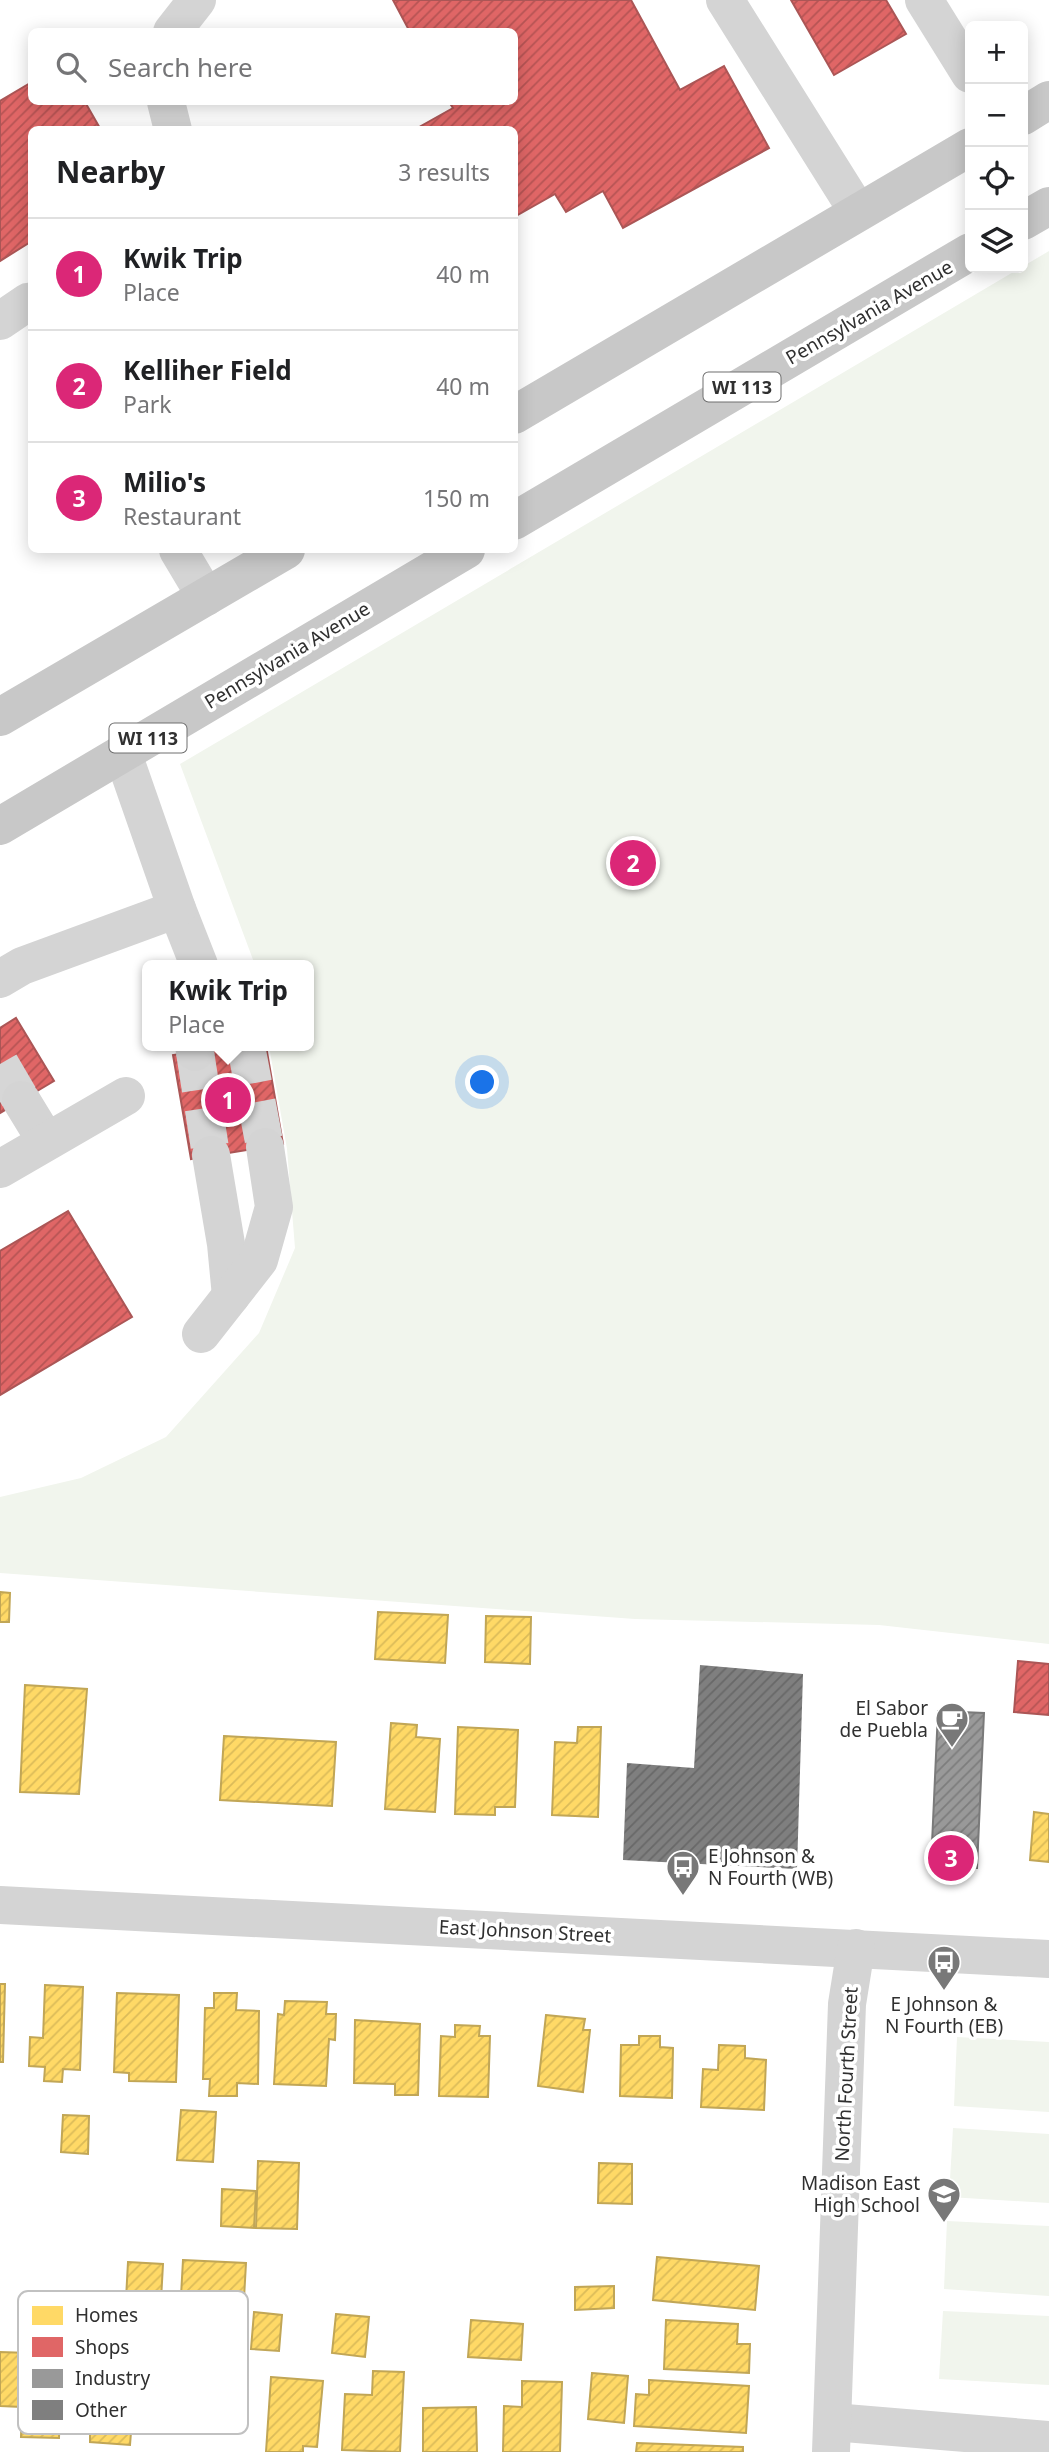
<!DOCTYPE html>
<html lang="en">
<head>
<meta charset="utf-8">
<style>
	:root { --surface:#fff; --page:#f2f2f2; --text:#202124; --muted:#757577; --line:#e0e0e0; --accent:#db2777 }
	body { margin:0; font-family:"Noto Sans",sans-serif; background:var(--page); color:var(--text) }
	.controls { position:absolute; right:21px; top:21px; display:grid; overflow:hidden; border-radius:10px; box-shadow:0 4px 18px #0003 }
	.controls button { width:63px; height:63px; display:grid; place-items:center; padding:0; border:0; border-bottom:2px solid var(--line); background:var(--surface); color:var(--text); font:35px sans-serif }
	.you { position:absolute; left:483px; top:1083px; width:24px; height:24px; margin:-18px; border:5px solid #fff; border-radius:50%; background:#1a73e8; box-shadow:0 0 0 10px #1a73e833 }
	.badge { display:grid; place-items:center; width:46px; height:46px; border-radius:50%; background:var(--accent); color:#fff; font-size:23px; font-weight:700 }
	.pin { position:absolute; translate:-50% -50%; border:4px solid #fff; box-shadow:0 2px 7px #0006 }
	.popup { position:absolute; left:142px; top:960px; width:172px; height:91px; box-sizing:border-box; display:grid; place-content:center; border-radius:10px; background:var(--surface); filter:drop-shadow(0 2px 5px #0005); font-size:23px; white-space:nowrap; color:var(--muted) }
	.popup b { font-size:26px; color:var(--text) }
	.popup::after { content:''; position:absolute; left:50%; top:100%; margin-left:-14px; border:14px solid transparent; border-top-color:var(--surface) }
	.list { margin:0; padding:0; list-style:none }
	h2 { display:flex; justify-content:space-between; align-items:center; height:91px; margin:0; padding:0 28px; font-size:30px }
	h2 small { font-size:23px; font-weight:400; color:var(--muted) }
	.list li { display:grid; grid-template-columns:46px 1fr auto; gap:21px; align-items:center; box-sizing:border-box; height:112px; padding:0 28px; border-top:2px solid var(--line) }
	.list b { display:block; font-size:26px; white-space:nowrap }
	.list p { margin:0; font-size:23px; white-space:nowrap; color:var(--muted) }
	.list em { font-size:23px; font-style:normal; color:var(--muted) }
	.icon { flex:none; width:38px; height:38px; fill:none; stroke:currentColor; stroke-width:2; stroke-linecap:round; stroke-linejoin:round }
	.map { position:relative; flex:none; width:1049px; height:2452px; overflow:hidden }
	.search { position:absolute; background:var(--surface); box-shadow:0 4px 18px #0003; left:28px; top:28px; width:490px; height:77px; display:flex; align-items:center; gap:18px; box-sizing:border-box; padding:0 24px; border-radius:10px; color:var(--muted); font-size:26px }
	.panel { position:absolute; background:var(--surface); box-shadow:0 4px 18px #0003; left:28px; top:126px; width:490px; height:427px; border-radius:10px }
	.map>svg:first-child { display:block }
	.park { fill:#f1f5ed }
	.homes { fill:url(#homes-hatch); stroke:#c1a656; stroke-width:2 }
	.shops { fill:url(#shops-hatch); stroke:#ab5656; stroke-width:2 }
	.industry { fill:url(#industry-hatch); stroke:#7a7a7a; stroke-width:2 }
	.building { fill:url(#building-hatch) }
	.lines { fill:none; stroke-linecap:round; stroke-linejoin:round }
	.minor-tunnel { stroke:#d6d6d6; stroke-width:38; stroke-dasharray:38 19; stroke-linecap:butt }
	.minor { stroke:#d4d4d4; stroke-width:38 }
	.major { stroke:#c8c8c8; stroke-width:38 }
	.labels { text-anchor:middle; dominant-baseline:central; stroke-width:7; stroke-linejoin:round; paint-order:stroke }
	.shield { fill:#fff; stroke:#6e6e6e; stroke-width:2 }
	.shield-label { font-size:18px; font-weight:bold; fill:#303030 }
	.street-label { font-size:19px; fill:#303030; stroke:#fff }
	.poi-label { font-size:19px; fill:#303030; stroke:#fff; text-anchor:end }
	.key { fill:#fff; stroke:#c1c1c1; stroke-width:2 }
	.key-label { font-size:19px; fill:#303030 }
</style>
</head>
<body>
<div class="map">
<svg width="1049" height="2452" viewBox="0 0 1049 2452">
	<defs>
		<pattern id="homes-hatch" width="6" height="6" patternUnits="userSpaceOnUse" patternTransform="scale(1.75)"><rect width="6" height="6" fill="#ffd966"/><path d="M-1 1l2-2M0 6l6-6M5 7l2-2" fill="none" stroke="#dbbb59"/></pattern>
		<pattern id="shops-hatch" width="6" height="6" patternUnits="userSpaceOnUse" patternTransform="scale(1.75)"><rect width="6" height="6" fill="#e06666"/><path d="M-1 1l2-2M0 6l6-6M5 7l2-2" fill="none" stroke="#b65454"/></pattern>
		<pattern id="industry-hatch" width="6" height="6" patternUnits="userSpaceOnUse" patternTransform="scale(1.75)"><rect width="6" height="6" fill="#999"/><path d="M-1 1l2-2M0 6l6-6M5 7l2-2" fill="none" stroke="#7d7d7d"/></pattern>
		<pattern id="building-hatch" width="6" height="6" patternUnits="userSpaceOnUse" patternTransform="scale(1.75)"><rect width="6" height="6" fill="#7f7f7f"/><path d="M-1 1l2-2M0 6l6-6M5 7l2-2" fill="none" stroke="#686868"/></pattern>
	</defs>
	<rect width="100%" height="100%" fill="#fff"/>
	<g class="park">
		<polygon points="1049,251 1049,1644 879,1625 635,1619 0,1573 0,1497 81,1478 166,1437 259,1333 295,1248 287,1149 269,1046 308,1046 308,965 255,965 180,764"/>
		<polygon points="957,2037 1049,2042 1049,2112 954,2106"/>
		<polygon points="953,2128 1049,2134 1049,2203 949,2197"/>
		<polygon points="947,2221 1049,2226 1049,2296 944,2289"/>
		<polygon points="943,2311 1049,2316 1049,2385 939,2379"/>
	</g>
	<g class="homes">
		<polygon points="0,1592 10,1593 9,1622 0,1622"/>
		<polygon points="378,1612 448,1615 445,1663 375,1659"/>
		<polygon points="486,1616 531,1617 530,1664 485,1662"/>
		<polygon points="25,1685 87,1689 79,1794 20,1792"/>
		<polygon points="391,1723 417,1725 416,1737 440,1739 435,1812 385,1809"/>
		<polygon points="458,1727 518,1730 515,1807 495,1807 495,1815 455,1814"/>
		<polygon points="578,1727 601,1727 598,1817 552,1815 555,1742 577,1743"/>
		<polygon points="224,1736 336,1742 332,1806 220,1800"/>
		<polygon points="1034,1812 1049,1814 1049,1862 1030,1860"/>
		<polygon points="0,1984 5,1984 3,2062 0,2062"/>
		<polygon points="45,1985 83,1987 80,2070 63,2069 62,2082 44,2081 45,2067 29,2066 30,2037 43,2038"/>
		<polygon points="117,1993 179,1995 176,2082 129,2081 129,2073 114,2072"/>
		<polygon points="214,1993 237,1993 236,2010 259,2011 258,2084 237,2083 237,2096 209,2096 210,2079 203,2079 205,2008 214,2008"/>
		<polygon points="285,2001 327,2002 326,2014 336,2014 335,2040 329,2039 326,2086 274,2084 278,2014 284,2015"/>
		<polygon points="546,2015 585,2019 583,2030 590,2030 583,2092 538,2086"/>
		<polygon points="355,2020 420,2024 418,2095 395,2095 395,2084 354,2083"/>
		<polygon points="455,2025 480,2026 479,2036 490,2036 488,2097 439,2096 441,2036 455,2037"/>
		<polygon points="639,2036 660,2036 660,2047 673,2048 672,2098 620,2096 621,2045 639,2045"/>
		<polygon points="719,2045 745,2046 745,2058 766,2060 764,2110 701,2107 703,2069 718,2070"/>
		<polygon points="181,2110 216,2112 213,2162 177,2160"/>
		<polygon points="63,2115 89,2116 88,2154 61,2152"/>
		<polygon points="258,2161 299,2163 297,2229 256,2228"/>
		<polygon points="599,2163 632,2164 632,2204 598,2203"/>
		<polygon points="222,2189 256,2191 254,2228 221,2226"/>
		<polygon points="657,2257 759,2266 755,2310 653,2300"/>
		<polygon points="183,2260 246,2263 242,2334 200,2332 201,2315 180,2314"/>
		<polygon points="128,2262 163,2264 161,2300 126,2299"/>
		<polygon points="614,2286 614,2308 575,2310 575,2287"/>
		<polygon points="254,2312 282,2315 279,2351 251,2349"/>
		<polygon points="336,2314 369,2317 365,2357 332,2353"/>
		<polygon points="471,2320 523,2324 521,2360 468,2357"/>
		<polygon points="666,2320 738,2324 737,2344 750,2344 749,2373 664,2369"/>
		<polygon points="0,2352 29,2353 28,2377 61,2378 59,2438 21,2437 22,2407 0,2406"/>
		<polygon points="92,2353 137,2356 130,2445 90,2442 90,2429 87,2429"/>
		<polygon points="373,2371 404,2372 400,2452 342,2450 345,2394 372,2395"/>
		<polygon points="592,2373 628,2376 624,2423 588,2419"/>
		<polygon points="271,2377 323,2381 317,2447 303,2446 303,2452 266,2452"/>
		<polygon points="649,2380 749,2386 746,2433 634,2426 636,2394 649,2395"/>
		<polygon points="522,2381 562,2382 560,2452 503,2452 504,2406 522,2407"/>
		<polygon points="476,2407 477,2452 423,2452 423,2408"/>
		<polygon points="637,2443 743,2447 743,2452 636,2452"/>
	</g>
	<g class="shops">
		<polygon points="393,0 631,0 680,90 724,66 769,148 623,228 603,191 566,212 555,194 514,217 514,130 414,130 453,108 449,102 514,102 514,32 410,32"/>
		<polygon points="791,0 886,0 906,34 834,75"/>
		<polygon points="32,82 32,102 85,102 101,130 32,130 32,241 0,261 0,101"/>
		<polygon points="16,1018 54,1081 0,1113 0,1028"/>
		<polygon points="233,1046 266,1046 283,1144 191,1159 173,1055"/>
		<polygon points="68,1211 132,1317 0,1395 0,1251"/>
		<polygon points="1018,1661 1049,1664 1049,1715 1014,1712"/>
	</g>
	<polygon class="industry" points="938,1711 984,1713 977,1868 931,1866"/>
	<polygon class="building" points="700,1665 803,1674 797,1869 623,1860 627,1763 694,1768"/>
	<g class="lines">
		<g class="minor-tunnel">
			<polyline points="246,1046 265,1147"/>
			<polyline points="195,1052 211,1155"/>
			<polyline points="0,1064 21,1100"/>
		</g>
		<g class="minor">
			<polyline points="725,0 858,212"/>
			<polyline points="924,0 970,74"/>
			<polyline points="172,32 197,0"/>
			<polyline points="166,102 173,130"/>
			<polyline points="0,321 28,302 32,304"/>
			<polyline points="178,550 206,597"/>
			<polyline points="177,909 199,965"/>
			<polyline points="0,979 22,966 177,909 123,754"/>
			<polyline points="194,1046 195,1052"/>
			<polyline points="21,1100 46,1141"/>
			<polyline points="211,1155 226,1244 231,1296"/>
			<polyline points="0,1169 126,1096"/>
			<polyline points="201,1334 259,1260 274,1207 265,1147"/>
			<polyline points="0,1905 1049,1959"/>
			<polyline points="833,2422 1049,2440"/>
			<polyline points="831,2452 847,2004 856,1948"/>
		</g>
		<g class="major">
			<polyline points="1023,116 1049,100"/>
			<polyline points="1023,221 1049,206"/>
			<polyline points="514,415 970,147"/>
			<polyline points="514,521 970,252"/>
			<polyline points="0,717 286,550"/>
			<polyline points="0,826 466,550"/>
		</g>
	</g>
	<defs>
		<symbol id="cafe-pin" viewBox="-11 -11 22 30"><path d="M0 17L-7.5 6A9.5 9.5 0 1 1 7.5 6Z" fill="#787878" stroke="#fff"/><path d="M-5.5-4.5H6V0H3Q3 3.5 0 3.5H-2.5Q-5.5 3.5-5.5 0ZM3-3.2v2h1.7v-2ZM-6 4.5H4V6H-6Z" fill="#fff"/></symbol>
		<symbol id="bus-pin" viewBox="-11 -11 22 30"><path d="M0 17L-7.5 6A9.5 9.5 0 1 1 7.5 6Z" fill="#787878" stroke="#fff"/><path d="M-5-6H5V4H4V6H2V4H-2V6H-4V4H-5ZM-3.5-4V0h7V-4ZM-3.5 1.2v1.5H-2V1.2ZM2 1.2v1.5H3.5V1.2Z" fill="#fff"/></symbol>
		<symbol id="school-pin" viewBox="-11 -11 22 30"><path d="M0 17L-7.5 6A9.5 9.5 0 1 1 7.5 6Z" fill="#787878" stroke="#fff"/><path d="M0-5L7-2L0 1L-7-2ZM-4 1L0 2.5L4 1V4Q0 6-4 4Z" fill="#fff"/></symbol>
	</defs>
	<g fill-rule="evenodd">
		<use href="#cafe-pin" x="933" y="1700" width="38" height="52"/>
		<use href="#bus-pin" x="664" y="1848" width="38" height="52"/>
		<use href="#bus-pin" x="925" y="1943" width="38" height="52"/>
		<use href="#school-pin" x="925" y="2175" width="38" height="52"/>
	</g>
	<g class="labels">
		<g class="shield">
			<rect x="703.5" y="372.5" width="77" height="29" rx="5"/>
			<rect x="109.5" y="723.5" width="77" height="29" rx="5"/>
		</g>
		<g class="shield-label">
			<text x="742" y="387">WI 113</text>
			<text x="148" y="738">WI 113</text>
		</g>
		<g class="street-label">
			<text transform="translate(869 312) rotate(-30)">Pennsylvania Avenue</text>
			<text transform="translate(287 655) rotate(-31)">Pennsylvania Avenue</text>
			<text transform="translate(525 1931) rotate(3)">East Johnson Street</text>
			<text transform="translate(846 2074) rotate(-87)">North Fourth Street</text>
		</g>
		<g class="poi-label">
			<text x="928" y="1708">El Sabor<tspan x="928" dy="22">de Puebla</tspan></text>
			<text x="708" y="1856" text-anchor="start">E Johnson &amp;<tspan x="708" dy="22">N Fourth (WB)</tspan></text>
			<text x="944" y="2004" text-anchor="middle">E Johnson &amp;<tspan x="944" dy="22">N Fourth (EB)</tspan></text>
			<text x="920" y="2183">Madison East<tspan x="920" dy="22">High School</tspan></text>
		</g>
	</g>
	<rect x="18" y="2291" width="230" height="143" rx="10" class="key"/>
	<rect x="32" y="2306" width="31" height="19" fill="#ffd966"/>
	<rect x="32" y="2337" width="31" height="20" fill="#e06666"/>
	<rect x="32" y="2369" width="31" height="19" fill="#999"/>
	<rect x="32" y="2400" width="31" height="20" fill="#7f7f7f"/>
	<g class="key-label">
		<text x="75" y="2322">Homes</text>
		<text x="75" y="2354">Shops</text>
		<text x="75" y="2385">Industry</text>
		<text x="75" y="2417">Other</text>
	</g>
</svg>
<div class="controls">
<button>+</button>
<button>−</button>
<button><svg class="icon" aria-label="locate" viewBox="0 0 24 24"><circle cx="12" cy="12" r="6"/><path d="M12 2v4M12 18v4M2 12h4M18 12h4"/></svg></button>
<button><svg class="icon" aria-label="layers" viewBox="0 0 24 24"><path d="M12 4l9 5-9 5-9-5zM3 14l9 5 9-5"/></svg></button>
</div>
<div class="you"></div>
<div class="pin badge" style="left:228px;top:1100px">1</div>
<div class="popup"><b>Kwik Trip</b>Place</div>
<div class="pin badge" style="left:633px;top:863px">2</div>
<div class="pin badge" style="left:951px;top:1858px">3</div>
<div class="search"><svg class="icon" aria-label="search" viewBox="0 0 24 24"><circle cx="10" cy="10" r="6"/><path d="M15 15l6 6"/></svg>Search here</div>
<section class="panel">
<h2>Nearby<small>3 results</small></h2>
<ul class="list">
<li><span class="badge">1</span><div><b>Kwik Trip</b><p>Place</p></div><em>40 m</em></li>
<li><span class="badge">2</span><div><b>Kelliher Field</b><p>Park</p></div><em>40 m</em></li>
<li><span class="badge">3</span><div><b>Milio's</b><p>Restaurant</p></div><em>150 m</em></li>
</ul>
</section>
</div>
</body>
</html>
